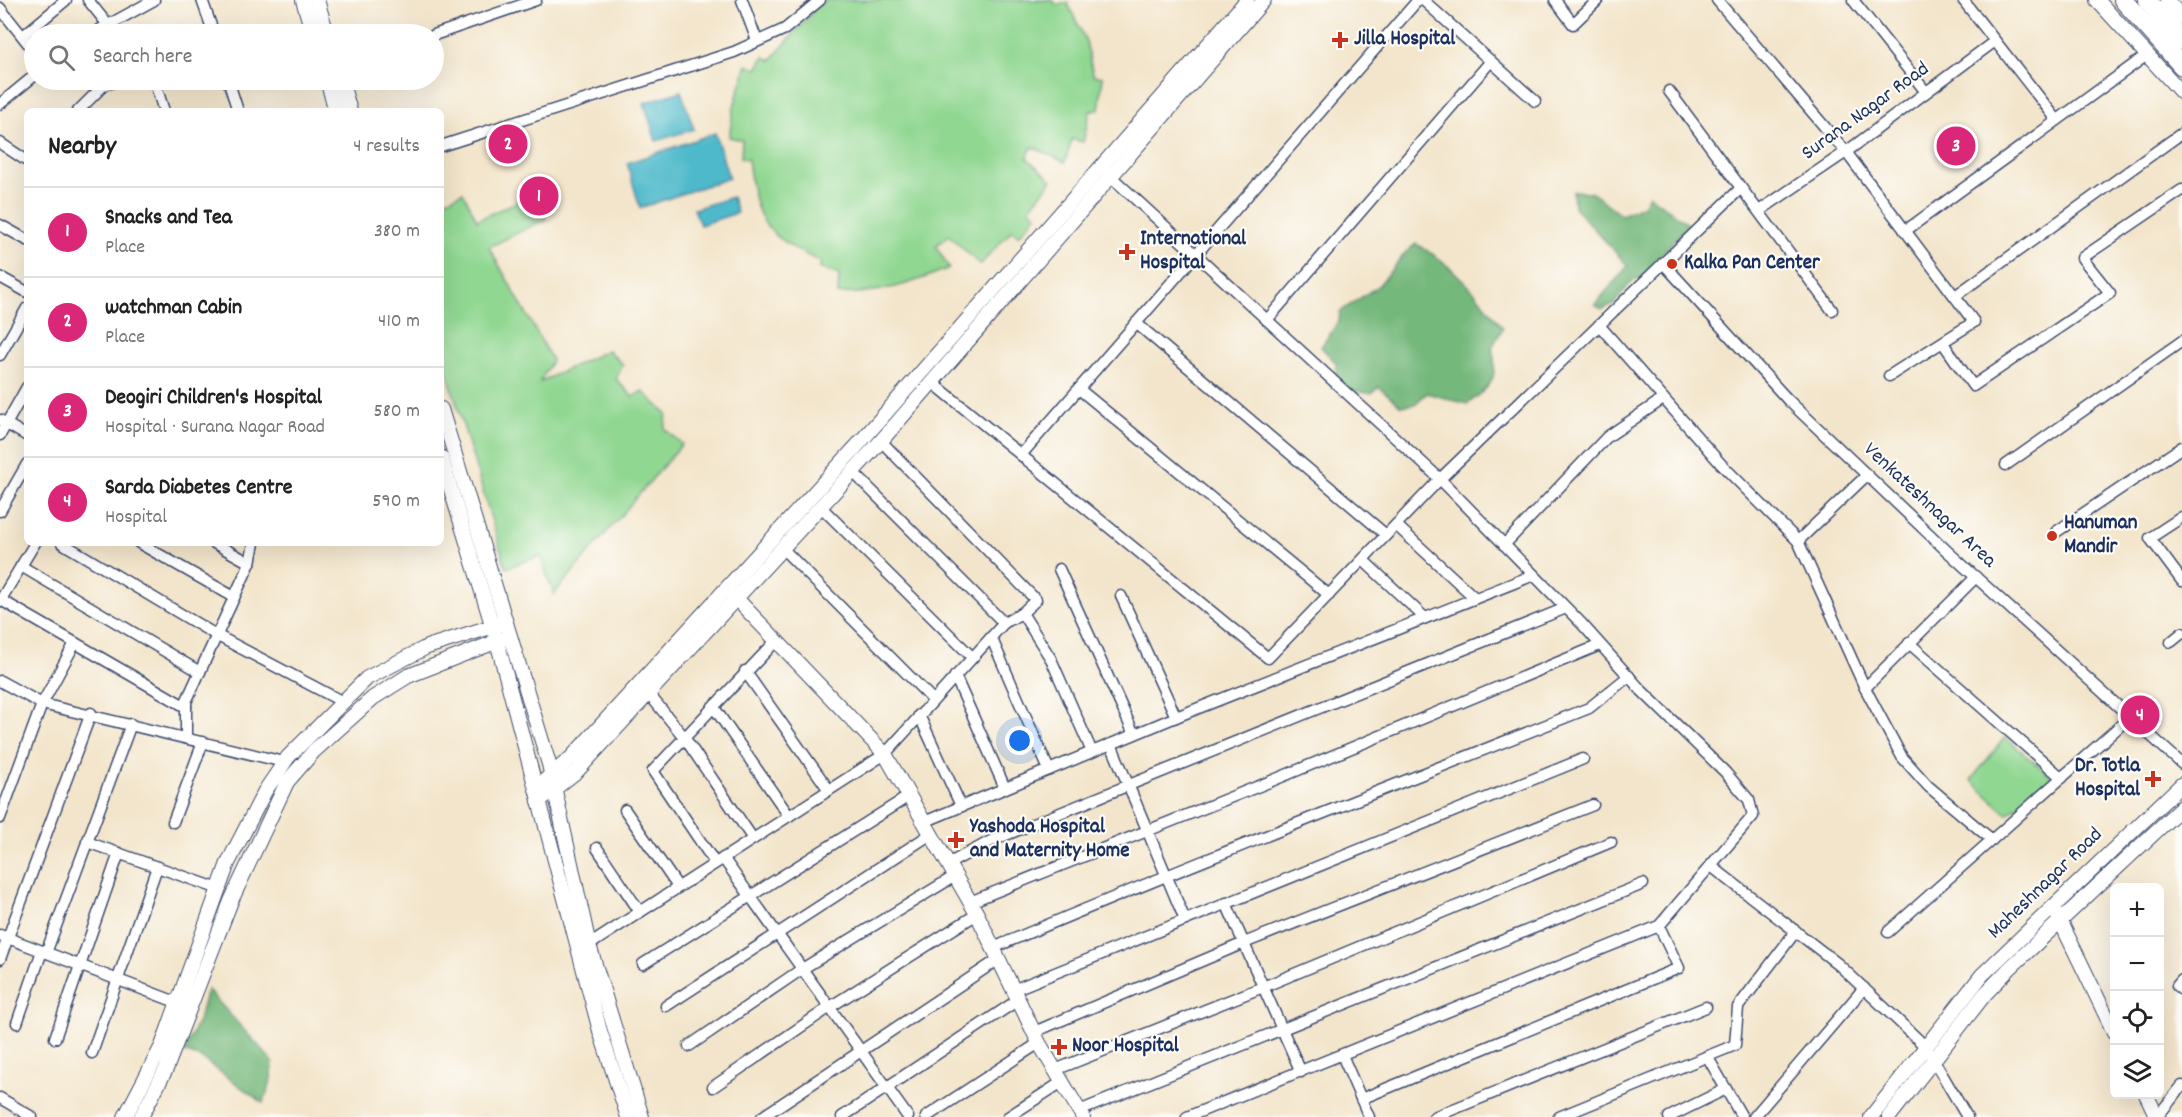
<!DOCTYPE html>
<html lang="en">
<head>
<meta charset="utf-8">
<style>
	:root { --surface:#fff; --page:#f6f6f6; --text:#222; --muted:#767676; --line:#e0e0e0; --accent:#db2777 }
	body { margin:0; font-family:Dekko,sans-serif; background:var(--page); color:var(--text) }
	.controls { position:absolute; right:18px; bottom:18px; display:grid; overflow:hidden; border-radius:9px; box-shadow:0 6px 24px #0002 }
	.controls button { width:54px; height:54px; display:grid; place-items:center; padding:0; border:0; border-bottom:2px solid var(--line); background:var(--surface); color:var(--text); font:30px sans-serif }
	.you { position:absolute; left:1020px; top:741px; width:21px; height:21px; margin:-15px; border:4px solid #fff; border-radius:50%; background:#1a73e8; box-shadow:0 0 0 9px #1a73e833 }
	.badge { display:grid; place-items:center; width:39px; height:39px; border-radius:50%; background:var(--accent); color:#fff; font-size:20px; font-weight:700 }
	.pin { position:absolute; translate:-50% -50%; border:3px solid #fff; box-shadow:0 2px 6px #0006 }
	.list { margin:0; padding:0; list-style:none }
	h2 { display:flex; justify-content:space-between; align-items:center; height:78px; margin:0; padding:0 24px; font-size:26px }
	h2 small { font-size:20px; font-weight:400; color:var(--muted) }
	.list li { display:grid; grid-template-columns:39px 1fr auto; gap:18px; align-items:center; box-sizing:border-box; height:90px; padding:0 24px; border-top:2px solid var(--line) }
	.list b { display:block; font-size:22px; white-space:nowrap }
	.list p { margin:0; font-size:20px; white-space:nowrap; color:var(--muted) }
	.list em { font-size:20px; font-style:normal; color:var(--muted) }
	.icon { flex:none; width:33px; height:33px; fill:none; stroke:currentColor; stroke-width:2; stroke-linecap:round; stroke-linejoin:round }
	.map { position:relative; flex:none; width:2182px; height:1117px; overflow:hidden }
	.search { position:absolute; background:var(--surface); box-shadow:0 6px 24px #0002; left:24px; top:24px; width:420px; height:66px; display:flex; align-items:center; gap:15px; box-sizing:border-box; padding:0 21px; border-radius:33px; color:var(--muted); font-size:22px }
	.panel { position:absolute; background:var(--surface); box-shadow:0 6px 24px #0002; left:24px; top:108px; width:420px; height:438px; border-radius:9px }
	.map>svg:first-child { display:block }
	.green { fill:#90d791; stroke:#568378; stroke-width:1.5 }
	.forest { fill:#74b87b; stroke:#48746c; stroke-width:1.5 }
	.water { fill:#4eb9ca; stroke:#347494; stroke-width:1.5 }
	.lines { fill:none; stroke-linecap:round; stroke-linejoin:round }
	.minor-casing { stroke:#3b4a6e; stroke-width:13 }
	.tertiary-casing { stroke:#3b4a6e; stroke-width:16 }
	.trunk-casing { stroke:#3b4a6e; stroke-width:20 }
	.minor { stroke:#fff; stroke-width:10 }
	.tertiary { stroke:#fff; stroke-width:14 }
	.trunk { stroke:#fff; stroke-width:18 }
	.poi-dot { fill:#c8321e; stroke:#fdfcf7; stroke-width:2 }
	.labels { text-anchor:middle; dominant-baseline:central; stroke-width:4.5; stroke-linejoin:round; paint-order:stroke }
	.poi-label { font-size:21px; font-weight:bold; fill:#1b2f5e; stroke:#fdfcf7; text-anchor:start }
	.street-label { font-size:21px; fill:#1b2f5e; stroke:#fdfcf7 }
</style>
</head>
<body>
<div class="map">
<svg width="2182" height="1117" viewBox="0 0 2182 1117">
	<rect width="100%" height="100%" fill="#fdfcf7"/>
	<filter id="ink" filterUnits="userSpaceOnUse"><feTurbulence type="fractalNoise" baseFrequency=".0167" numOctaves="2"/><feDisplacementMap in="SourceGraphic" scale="12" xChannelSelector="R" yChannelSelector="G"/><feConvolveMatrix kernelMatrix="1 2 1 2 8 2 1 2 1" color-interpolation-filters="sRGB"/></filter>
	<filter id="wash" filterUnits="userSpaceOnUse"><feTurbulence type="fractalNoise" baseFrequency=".008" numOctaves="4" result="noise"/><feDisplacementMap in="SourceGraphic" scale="24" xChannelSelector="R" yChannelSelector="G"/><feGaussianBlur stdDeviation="1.35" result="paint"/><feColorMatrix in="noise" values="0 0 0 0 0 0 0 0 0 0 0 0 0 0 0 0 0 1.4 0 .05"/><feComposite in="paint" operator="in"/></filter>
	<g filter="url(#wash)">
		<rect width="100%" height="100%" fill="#f3e5cb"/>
		<g class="green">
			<path d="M827 0H1052L1057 5 1067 2 1086 41 1093 75 1103 77 1099 110 1090 111 1083 142 1072 139 1065 162 1032 147 1027 158 1052 180 1029 209 1036 215 1019 236 1012 230 980 265 949 235 936 246 949 268C909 285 881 293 838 294L839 275 819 268 821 262C764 235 755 222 748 159L741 158 742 140 729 137 734 106 747 65 757 69 764 57 771 60 817 7Z"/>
			<polygon points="463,192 477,220 534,194 546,219 489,247 552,360 540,382 608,350 623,365 616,379 633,397 642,391 667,414 665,429 682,444 554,594 540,556 506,568 441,352 441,203"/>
			<polygon points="2005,737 2054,779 2007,814 1971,780"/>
		</g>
		<g class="forest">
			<polygon points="1573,191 1591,192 1622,215 1644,205 1649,195 1688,224 1643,277 1631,282 1614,304 1602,309 1595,304 1628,266 1574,207"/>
			<path d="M1416 244C1453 264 1478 295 1503 328L1492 347C1499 377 1492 387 1467 404L1427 393 1415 404 1401 406 1379 387 1372 393 1349 391 1336 378V363L1321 347 1339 321 1340 312 1379 285 1406 252Z"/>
			<polygon points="207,989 273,1062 270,1085 263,1103 201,1058 184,1052 200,1016"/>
		</g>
		<g class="water">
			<polygon points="681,91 694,129 656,141 644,103"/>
			<polygon points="715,133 729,178 640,208 627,163"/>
			<polygon points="732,197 737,213 700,225 694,209"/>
		</g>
	</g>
	<g filter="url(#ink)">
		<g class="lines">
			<defs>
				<g id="minor">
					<polyline points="88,0 108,25"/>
					<polyline points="202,0 214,34"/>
					<polyline points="742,0 757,41"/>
					<polyline points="1423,0 1535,101"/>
					<polyline points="1555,0 1573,24 1598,0"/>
					<polyline points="1717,0 1846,152 1974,322 1889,376"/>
					<polyline points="1853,0 1926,92"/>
					<polyline points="1963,0 2057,120"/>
					<polyline points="0,8 34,51"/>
					<polyline points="92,34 154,0"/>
					<polyline points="434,35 536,0"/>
					<polyline points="23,36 66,0"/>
					<polyline points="154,80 164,111"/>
					<polyline points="228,80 238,111"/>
					<polyline points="1669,91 1832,310"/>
					<polyline points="0,104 34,76"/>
					<polyline points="78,111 104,85 120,80"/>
					<polyline points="0,143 27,161"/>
					<polyline points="441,146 734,52 785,29 820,0"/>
					<polyline points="1105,171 1440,479 1582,624 1641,690 1725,772 1749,800 1753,816 1659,926 1187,1117"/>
					<polyline points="1759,211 1846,152 1995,41"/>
					<polyline points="0,225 27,240"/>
					<polyline points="1905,231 2147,55"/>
					<polyline points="1663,263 1788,400 1947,551 2182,764"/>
					<polyline points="0,277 27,292"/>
					<polyline points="1955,296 2182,133"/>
					<polyline points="1267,320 1491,61"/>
					<polyline points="1136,323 1386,535"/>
					<polyline points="1599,325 1721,464 1798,541 1867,475"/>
					<polyline points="1943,343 1973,386 2110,293 2082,258 2182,190"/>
					<polyline points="0,355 27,308"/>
					<polyline points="932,382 1268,658 1440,479 1741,188"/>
					<polyline points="1079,389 1329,595"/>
					<polyline points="0,420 27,436"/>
					<polyline points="0,435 27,387"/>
					<polyline points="1021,455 1418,0"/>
					<polyline points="2006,465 2182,341"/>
					<polyline points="852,471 1004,623"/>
					<polyline points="820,506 972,657"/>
					<polyline points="0,511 27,464"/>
					<polyline points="2182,517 2150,538 2182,581"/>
					<polyline points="1396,525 1475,598"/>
					<polyline points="2056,532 2182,447"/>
					<polyline points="1798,541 1865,688 1902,757 1928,786 1992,840"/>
					<polyline points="62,543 216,635 343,702"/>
					<polyline points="139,543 234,597"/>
					<polyline points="214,543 250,563"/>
					<polyline points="1504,545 1607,437 1663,399"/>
					<polyline points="782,548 933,700"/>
					<polyline points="1363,560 1425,618"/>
					<polyline points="21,566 200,672"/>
					<polyline points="1059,569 1134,734"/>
					<polyline points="1121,596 1176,717"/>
					<polyline points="1,600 186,707"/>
					<polyline points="0,601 35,543"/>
					<polyline points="1022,613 1051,659 1092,752"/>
					<polyline points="991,637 1049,770"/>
					<polyline points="2171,642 2182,633"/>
					<polyline points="1909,643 2062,778"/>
					<polyline points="745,671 829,790"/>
					<polyline points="955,676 1005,788"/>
					<polyline points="0,681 42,704 284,762"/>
					<polyline points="1865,688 1976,577"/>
					<polyline points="648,693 684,737 753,839"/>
					<polyline points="713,706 789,816"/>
					<polyline points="919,715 961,806"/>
					<polyline points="186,737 186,702 250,563 254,543"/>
					<polyline points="1111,744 1185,920"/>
					<polyline points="625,810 678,887"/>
					<polyline points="0,818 42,704 75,643"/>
					<polyline points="173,822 203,742"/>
					<polyline points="924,822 1176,717 1534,575"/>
					<polyline points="87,842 219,889"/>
					<polyline points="597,848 640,912"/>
					<polyline points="723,858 908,1117"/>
					<polyline points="715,863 653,771 776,641"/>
					<polyline points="948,864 991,841 1566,608"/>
					<polyline points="1711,866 1838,964 1926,1047 1967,1117"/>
					<polyline points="970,902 1269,782 1600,645"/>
					<polyline points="1226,903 1301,1072"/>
					<polyline points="1888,932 2130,717"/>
					<polyline points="0,935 184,1005"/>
					<polyline points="589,945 885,754 1004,623 1022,613 1036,600 881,441"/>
					<path d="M993 948C1190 864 1391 787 1589 708L1629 676"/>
					<polyline points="46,953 131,724"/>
					<polyline points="0,959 91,713"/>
					<polyline points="643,964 909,796"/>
					<polyline points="2182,980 2177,986 2182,990"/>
					<polyline points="1013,990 1583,759"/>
					<polyline points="666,1006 931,834"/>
					<polyline points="17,1023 42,951"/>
					<polyline points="1034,1032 1244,943 1593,805"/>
					<polyline points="55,1038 119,853"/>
					<polyline points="689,1046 802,969 955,876"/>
					<polyline points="92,1053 157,867"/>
					<polyline points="1342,1055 1369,1117"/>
					<polyline points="1707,1056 1742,1117"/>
					<polyline points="1055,1070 1263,987 1611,842"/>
					<polyline points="713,1087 830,1007 977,914"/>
					<polyline points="0,1098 32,1117"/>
					<polyline points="1361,1099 1679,968 1659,926"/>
					<polyline points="1079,1111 1643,884"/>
					<polyline points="762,1117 999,959"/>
					<polyline points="842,1117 1018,1000"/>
					<polyline points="926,1117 1039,1043"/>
					<polyline points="1008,1117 1062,1082"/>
					<polyline points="1434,1117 1706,1007"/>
					<polyline points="1559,1117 1735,1045 1738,1007 1796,931"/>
					<polyline points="1669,1117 1726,1089"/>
					<polyline points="1754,1117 1864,988"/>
					<polyline points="2157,1117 2182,1086"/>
				</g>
				<g id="tertiary">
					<polyline points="303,0 313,34"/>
					<polyline points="317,0 327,34"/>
					<polyline points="2097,0 2182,93"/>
					<polyline points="2167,0 2182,18"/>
					<polyline points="327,80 336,111"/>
					<polyline points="341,80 350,111"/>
					<polyline points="441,409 549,764 589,945 642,1117"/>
					<polyline points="441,457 497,641 600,1031 628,1117"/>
					<polyline points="729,591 885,754 977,914 1039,1043 1083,1117"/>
					<polyline points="536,788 572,757 856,447 1247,0"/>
					<polyline points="539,801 577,771 881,441 1264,0"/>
					<polyline points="2056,912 2114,1032"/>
					<polyline points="2146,1094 2157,1117"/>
					<polyline points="125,1117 162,1046 228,863 265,791 288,757 367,678 427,647 500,624"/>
					<polyline points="141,1117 166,1069 231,901 287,782 314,751 373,698 408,676 503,639"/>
					<polyline points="1871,1117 1982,975 2182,784"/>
					<polyline points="1889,1117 1985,994 2010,968 2182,807"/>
				</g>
				<g id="trunk">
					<polyline points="2123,0 2182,66"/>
					<polyline points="2147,0 2182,41"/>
				</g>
			</defs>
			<use href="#minor" class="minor-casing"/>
			<use href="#tertiary" class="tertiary-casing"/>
			<use href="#trunk" class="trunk-casing"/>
			<use href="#minor" class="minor"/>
			<use href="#tertiary" class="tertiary"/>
			<use href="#trunk" class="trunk"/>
		</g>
	</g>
	<g class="poi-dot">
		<path d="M1337 31h6v6h6v6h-6v6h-6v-6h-6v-6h6z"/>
		<path d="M1124 243h6v6h6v6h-6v6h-6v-6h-6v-6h6z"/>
		<circle cx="1672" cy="264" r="6"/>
		<circle cx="2052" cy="536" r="6"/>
		<path d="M2150 770h6v6h6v6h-6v6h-6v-6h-6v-6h6z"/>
		<path d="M953 831h6v6h6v6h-6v6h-6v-6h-6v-6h6z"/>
		<path d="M1056 1038h6v6h6v6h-6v6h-6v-6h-6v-6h6z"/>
	</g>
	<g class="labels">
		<g class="poi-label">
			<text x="1354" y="40">Jilla Hospital</text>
			<text x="1140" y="240">International<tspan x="1140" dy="24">Hospital</tspan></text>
			<text x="1684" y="264">Kalka Pan Center</text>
			<text x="2064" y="524">Hanuman<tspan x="2064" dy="24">Mandir</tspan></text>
			<text x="2140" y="767" text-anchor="end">Dr. Totla<tspan x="2140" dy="24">Hospital</tspan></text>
			<text x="970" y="828">Yashoda Hospital<tspan x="970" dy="24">and Maternity Home</tspan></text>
			<text x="1072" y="1047">Noor Hospital</text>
		</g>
		<g class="street-label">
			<text transform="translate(1866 112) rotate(-36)">Surana Nagar Road</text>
			<text transform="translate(1929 506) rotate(43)">Venkateshnagar Area</text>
			<text transform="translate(2046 884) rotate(-44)">Maheshnagar Road</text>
		</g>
	</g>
</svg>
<div class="controls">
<button>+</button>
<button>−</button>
<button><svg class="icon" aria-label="locate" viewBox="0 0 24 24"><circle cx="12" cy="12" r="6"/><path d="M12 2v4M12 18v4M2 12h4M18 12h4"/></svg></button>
<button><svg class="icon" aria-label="layers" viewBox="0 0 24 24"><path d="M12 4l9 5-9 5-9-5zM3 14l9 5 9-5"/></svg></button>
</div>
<div class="you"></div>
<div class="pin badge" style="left:539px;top:196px">1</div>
<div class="pin badge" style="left:508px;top:144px">2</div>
<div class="pin badge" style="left:1956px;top:146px">3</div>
<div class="pin badge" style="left:2140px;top:715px">4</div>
<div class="search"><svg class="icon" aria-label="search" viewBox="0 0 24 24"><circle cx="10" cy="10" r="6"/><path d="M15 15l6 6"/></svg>Search here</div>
<section class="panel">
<h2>Nearby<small>4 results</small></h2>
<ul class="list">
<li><span class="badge">1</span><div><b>Snacks and Tea</b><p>Place</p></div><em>380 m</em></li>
<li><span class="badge">2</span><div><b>watchman Cabin</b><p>Place</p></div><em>410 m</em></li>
<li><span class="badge">3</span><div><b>Deogiri Children's Hospital</b><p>Hospital · Surana Nagar Road</p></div><em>580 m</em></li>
<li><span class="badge">4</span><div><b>Sarda Diabetes Centre</b><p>Hospital</p></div><em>590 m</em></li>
</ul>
</section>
</div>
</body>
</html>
